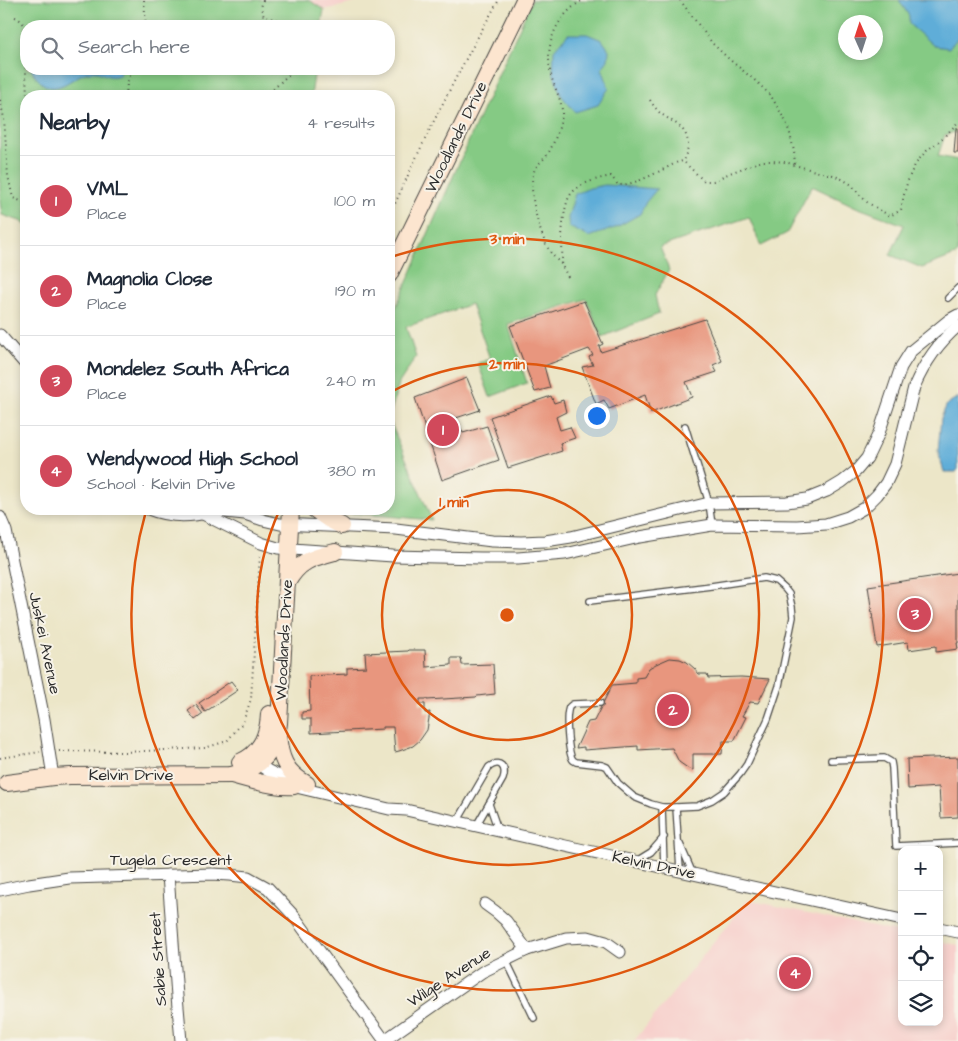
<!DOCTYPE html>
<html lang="en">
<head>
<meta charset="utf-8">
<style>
	:root { --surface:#fff; --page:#f6f6f7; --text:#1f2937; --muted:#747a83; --line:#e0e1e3; --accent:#d1495b }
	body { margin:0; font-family:"Architects Daughter",sans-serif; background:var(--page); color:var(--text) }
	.controls { position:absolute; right:15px; bottom:15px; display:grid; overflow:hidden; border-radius:10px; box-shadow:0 2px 8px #0003 }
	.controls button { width:45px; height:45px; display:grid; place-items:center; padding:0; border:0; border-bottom:1px solid var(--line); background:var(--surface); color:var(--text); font:25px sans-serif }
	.compass { position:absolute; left:838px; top:15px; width:45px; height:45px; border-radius:50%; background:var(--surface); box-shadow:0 2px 8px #0003; rotate:357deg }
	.you { position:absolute; left:596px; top:415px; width:18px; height:18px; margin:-12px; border:4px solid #fff; border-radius:50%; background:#1a73e8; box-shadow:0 0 0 8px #1a73e833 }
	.badge { display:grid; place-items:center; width:32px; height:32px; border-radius:50%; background:var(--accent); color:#fff; font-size:16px; font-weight:700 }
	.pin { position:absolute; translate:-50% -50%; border:2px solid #fff; box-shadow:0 1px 5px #0006 }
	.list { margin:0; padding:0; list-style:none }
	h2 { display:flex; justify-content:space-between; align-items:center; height:65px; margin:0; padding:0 20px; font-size:21px }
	h2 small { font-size:16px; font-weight:400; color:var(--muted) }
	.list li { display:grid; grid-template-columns:32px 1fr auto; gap:15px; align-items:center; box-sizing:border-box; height:90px; padding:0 20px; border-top:1px solid var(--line) }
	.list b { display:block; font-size:19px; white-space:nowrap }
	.list p { margin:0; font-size:16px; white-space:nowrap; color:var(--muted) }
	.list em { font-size:16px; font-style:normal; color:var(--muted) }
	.icon { flex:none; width:28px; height:28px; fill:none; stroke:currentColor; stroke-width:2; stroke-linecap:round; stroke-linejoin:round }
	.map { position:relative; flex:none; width:958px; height:1041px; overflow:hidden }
	.search { position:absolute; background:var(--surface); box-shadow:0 2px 8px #0003; left:20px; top:20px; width:375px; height:55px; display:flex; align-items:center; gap:12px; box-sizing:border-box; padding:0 18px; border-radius:20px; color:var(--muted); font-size:19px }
	.panel { position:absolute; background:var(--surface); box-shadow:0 2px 8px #0003; left:20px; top:90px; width:375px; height:425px; border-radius:20px }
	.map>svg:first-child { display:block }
	.built { fill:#f7d0cc }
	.green { fill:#85ca84; stroke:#587a58; fill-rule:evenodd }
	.water { fill:#5eadd8; stroke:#446c82 }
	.building { fill:#e8967e }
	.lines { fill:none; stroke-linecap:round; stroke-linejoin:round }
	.lane-casing { stroke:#484743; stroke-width:8 }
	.street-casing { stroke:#484743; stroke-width:13 }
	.secondary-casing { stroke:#484743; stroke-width:18 }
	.path { stroke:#484743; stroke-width:2; stroke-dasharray:1 4; stroke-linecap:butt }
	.lane { stroke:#fff; stroke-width:5.5 }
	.street { stroke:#fff; stroke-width:11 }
	.secondary { stroke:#fce5cf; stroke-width:16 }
	.ring { fill:none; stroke:#df570e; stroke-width:2.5 }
	.labels { text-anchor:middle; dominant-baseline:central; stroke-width:4; stroke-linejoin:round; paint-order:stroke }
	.street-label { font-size:16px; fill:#2b2b2b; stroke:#f7f3e8 }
	.centre { fill:#df570e; stroke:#f7f3e8; stroke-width:2.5 }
	.ring-label { font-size:15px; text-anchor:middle; font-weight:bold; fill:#df570e; stroke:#f7f3e8; stroke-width:4; stroke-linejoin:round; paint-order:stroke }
</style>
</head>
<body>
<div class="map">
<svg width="958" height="1041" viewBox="0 0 958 1041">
	<rect width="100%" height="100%" fill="#f7f3e8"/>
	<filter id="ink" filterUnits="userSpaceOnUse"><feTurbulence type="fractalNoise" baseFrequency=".02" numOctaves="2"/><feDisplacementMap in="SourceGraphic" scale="10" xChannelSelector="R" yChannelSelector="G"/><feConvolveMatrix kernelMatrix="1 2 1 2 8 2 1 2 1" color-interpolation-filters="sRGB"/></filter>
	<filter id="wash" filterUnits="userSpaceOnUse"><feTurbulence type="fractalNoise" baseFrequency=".0096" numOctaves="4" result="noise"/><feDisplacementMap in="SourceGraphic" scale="20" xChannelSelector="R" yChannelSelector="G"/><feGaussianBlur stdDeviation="1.12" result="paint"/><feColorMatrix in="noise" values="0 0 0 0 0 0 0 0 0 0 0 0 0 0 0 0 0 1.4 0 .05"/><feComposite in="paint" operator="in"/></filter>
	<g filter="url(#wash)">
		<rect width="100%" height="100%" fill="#ece6c8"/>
		<g class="built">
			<polygon points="309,0 368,0 324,10"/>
			<polygon points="748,900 902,933 902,1022 939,1022 939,941 958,945 958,1041 634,1041"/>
		</g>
		<g class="green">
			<polygon points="0,0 309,0 324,10 321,26 26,26 26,69 315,69 311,96 26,96 26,225 20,221 2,215 0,202"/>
			<path d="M532 0H958V131L945 135 938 156 958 160V254L922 268 890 255 904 225 856 207 812 186 787 233 761 246 749 217 660 247 669 270 655 295 659 314 602 337 586 299 508 324 527 383 490 397 478 363 490 359 471 304 406 327 416 357 399 383 389 418V323L473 131ZM846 22H876V52H846Z"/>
			<polygon points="389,419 432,520 329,511 329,509 389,509"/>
		</g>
		<g class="water">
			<polygon points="899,0 958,0 958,36 956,40 949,48 934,46 909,24 909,16"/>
			<polygon points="568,34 587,34 602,40 609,50 608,60 602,68 609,88 598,105 575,112 561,95 553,72 554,50"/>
			<path d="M31 69H117L120 72V75C105 80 103 70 90 72 74 74 59 96 43 84 38 80 34 75 31 69Z"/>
			<polygon points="605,185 657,189 646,202 640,214 615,228 589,237 569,227 568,218 575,194 590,188"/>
			<polygon points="958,397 958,469 956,472 944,472 938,451 941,418 947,404"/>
		</g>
		<g id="blocks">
			<g class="building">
				<polygon points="956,128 958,128 958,153 954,153"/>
				<polygon points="584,301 603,344 599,346 601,352 705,319 722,361 713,365 717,372 686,382 692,397 651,413 645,395 609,409 604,400 596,404 582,367 593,365 589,357 593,355 589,349 544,366 550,388 535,392 510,326"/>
				<polygon points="467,378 480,410 456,418 463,433 487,426 499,460 442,480 415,398"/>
				<polygon points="551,396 554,403 563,400 566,412 556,417 560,430 570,427 575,438 560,443 562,451 508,468 490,417"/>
				<polygon points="958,573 958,643 957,643 958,649 936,652 936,646 909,650 908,642 877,647 868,586"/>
				<polygon points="409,650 425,650 426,667 451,665 451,658 461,658 462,665 493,664 495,694 477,696 476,697 427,700 427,699 420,699 420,704 425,704 425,713 430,712 427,730 420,740 413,746 399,751 395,752 393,727 383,727 383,729 311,733 311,719 302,719 302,712 310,711 309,676 347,674 347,668 366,667 365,653 408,651"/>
				<polygon points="670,658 680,659 687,662 695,669 699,674 707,674 708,678 741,677 770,679 758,703 750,702 742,716 746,717 734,741 723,741 722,754 693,754 693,770 689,769 679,762 672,748 638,750 638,746 584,750 584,747 576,748 588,722 594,721 612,685 636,683 636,678 644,677 649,668 656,664"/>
				<polygon points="231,681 238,690 205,712 199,703"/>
				<polygon points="196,705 203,714 195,720 188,711"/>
				<polygon points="958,757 958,817 941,818 939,787 908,789 907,759"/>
			</g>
		</g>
	</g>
	<g filter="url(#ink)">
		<use href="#blocks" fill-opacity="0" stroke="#484743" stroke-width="1"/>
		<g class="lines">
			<defs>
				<g id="lane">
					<polyline points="948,298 958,288"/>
					<polyline points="685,426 709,503 712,525"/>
					<path d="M590 601 711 586 764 578 776 581 785 589 789 594 792 607 793 617 779 686 768 719 747 764 740 774 724 792 712 800 697 806 676 807H662L651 804 634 797 618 783 607 767 602 765 576 762C575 761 574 761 573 760 568 754 566 719 568 711 569 706 569 707 573 704L600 703"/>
					<polyline points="831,760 884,758 891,762 892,768 896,846 958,843"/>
					<polyline points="489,804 498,830"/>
					<polyline points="662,807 664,867"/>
					<polyline points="676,807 680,870"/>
					<path d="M457 822 489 767C500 759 507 767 503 779L476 826"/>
					<polyline points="680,844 693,874"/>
					<polyline points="638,860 651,852 664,837"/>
					<polyline points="506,960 534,1018"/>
				</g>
				<g id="street">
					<polyline points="0,335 26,365"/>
					<path d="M148 509C168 517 188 518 210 512"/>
					<polyline points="215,511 245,514 263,520 280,524 396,529 492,541 521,542 545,541 571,537 709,503 787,502 807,499 827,491 842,482 856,471 867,458 879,433 901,367 911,351 949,320 958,315"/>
					<path d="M203 514 261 543 278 548 393 556 481 558H518L565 554 640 537 712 525 797 526 826 524 848 517 864 508 877 495 886 483 895 464 914 387C924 364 939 342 958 326"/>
					<polyline points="0,517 6,531 44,719 53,777"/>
					<path d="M253 759C266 773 282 777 299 782"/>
					<path d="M296 787 389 809 406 810C571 848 736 883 902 920"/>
					<polyline points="168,875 177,996 181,1041"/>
					<polyline points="0,890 29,884 69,878 212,874 230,875 248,877 268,888 294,916 385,1041"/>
					<polyline points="485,904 496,912 506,921 527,950"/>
					<polyline points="939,928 958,932"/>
					<polyline points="385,1040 482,972 527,950 566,938 588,937 606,942 620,952"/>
				</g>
				<g id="secondary">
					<polyline points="389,275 524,0"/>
					<polyline points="314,509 328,519 342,526"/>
					<path d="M287 583C299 561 312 558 335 552"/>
					<path d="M278 734C280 758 285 772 307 784"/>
					<path d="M240 762C260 754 268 735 269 714"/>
					<path d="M232 775C249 780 278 788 294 786"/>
					<path d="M7 783 53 777 70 776 231 775C260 769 276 753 279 723L291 509"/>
				</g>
			</defs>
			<use href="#lane" class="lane-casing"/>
			<use href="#street" class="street-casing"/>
			<use href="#secondary" class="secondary-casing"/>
			<g class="path">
				<polyline points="144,0 146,26"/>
				<polyline points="263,0 261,8 264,17 305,26"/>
				<polyline points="680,0 713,44 730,60 758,83 771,96 786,122 790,134 794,151 795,165"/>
				<path d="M15 17C18 18 20 20 22 22 28 29 26 42 25 51L27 96"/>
				<polyline points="126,96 127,83 133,69"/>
				<polyline points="266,96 286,77 297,69"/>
				<polyline points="0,100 4,118 8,176 13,198 26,203"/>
				<path d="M650 100C653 105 656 109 660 113 672 122 688 127 688 145 688 150 685 156 683 161"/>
				<polyline points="26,109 26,132"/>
				<path d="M389 217C422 143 458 70 499 0"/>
				<path d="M561 264C557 260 552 255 549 250 539 233 526 187 535 169 538 163 544 160 547 155 553 147 561 124 562 115 563 101 554 88 551 75 544 44 556 16 583 0"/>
				<path d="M568 277 561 264C563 256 562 249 562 241 562 229 564 208 569 197 577 183 597 179 611 176L618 185C637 185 661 170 678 162L683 161 704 181H713L730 173 762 161H772L785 162 822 173 833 175 842 179 852 185 858 193 868 203 890 216 901 210C905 187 910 165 929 149 932 146 935 145 938 142 945 136 952 129 958 122"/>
				<polyline points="59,751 123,752 205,748 227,741 243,722 251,699 260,555"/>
				<polyline points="0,758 40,752"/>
			</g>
			<use href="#lane" class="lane"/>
			<use href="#street" class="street"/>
			<use href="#secondary" class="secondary"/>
		</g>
	</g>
	<g class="ring">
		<circle cx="507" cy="615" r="125"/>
		<path d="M389 393A251 251 0 1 1 280 509"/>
		<path d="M391 257A376 376 0 1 1 146 511"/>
	</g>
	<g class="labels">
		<g class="street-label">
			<text transform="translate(456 137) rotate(-64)">Woodlands Drive</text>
			<text transform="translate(284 640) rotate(-87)">Woodlands Drive</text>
			<text transform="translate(45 643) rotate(78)">Juskei Avenue</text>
			<text x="131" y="775">Kelvin Drive</text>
			<text x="171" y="860">Tugela Crescent</text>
			<text transform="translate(654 865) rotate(12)">Kelvin Drive</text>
			<text transform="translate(158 959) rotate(-94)">Sabie Street</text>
			<text transform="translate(449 977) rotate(-33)">Wilge Avenue</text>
		</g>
	</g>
	<circle cx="507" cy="615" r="8" class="centre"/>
	<g class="ring-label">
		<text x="507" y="244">3 min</text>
		<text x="507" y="369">2 min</text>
		<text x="454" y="507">1 min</text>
	</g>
</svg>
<div class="controls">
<button>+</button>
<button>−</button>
<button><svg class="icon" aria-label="locate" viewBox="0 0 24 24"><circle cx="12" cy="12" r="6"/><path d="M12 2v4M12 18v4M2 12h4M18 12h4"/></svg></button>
<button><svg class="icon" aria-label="layers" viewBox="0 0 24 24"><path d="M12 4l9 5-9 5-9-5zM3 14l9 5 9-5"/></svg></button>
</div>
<svg class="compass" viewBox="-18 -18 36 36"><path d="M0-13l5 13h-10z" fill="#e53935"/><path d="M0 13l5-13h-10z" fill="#747a83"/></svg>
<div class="you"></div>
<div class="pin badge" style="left:443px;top:430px">1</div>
<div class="pin badge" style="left:673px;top:710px">2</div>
<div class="pin badge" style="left:915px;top:614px">3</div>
<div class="pin badge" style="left:795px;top:973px">4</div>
<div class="search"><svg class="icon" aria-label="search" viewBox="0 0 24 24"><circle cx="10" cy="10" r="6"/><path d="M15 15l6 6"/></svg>Search here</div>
<section class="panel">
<h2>Nearby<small>4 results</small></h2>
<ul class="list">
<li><span class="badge">1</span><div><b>VML</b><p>Place</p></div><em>100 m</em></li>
<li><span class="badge">2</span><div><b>Magnolia Close</b><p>Place</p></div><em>190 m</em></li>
<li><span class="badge">3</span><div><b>Mondelez South Africa</b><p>Place</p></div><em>240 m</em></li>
<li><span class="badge">4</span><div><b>Wendywood High School</b><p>School · Kelvin Drive</p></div><em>380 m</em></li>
</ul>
</section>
</div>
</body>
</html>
